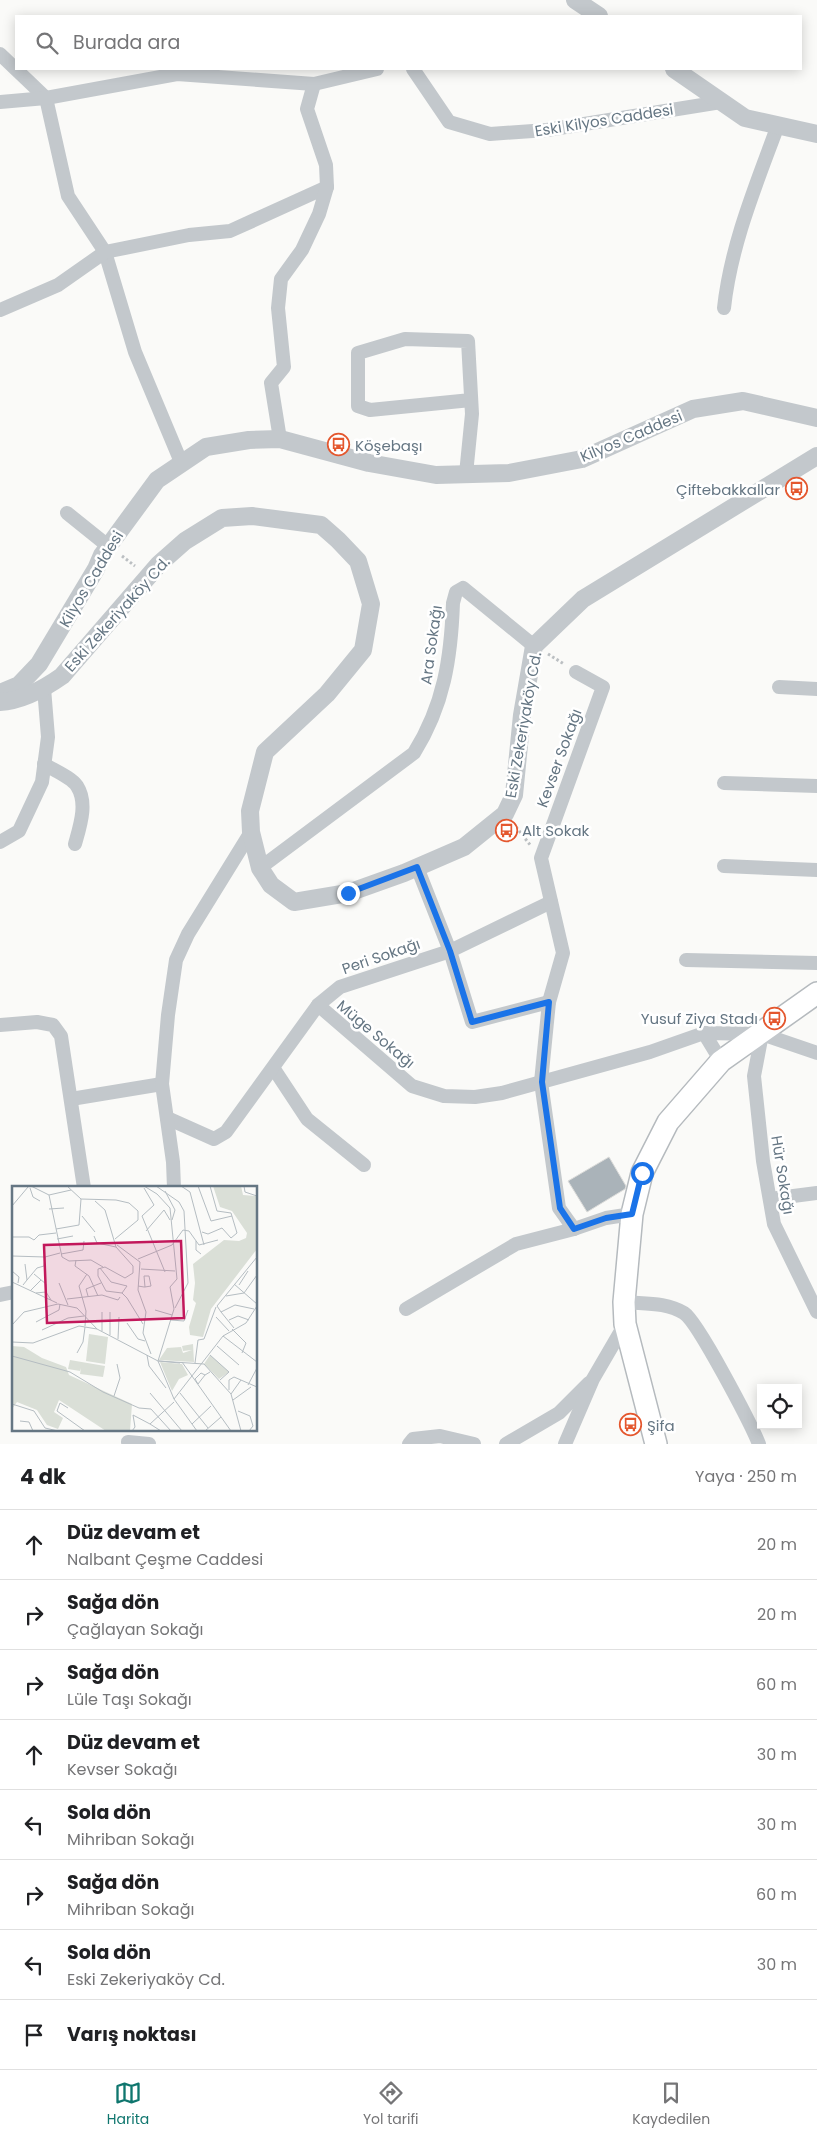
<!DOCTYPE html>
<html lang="tr">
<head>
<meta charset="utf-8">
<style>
	:root { --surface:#fff; --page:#f2f2f2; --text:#202124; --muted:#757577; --line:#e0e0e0; --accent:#0f766e }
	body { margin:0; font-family:Poppins,sans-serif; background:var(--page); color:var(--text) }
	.controls { position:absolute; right:15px; bottom:15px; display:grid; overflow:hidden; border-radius:0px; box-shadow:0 2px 12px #0003 }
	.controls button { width:45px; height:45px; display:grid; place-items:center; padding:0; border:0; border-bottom:1px solid var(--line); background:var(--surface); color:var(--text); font:25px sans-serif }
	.stop { position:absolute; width:15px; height:15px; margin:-11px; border:4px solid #1a73e8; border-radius:50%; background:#fff }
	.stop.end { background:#1a73e8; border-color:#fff; box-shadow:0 1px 5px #0008 }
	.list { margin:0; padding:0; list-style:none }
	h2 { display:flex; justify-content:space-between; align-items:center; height:65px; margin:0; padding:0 20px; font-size:21px }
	h2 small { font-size:16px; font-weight:400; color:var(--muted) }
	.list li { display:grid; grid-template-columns:32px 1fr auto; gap:15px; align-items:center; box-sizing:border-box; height:70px; padding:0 20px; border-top:1px solid var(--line) }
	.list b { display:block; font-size:19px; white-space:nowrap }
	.list p { margin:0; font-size:16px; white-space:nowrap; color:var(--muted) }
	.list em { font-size:16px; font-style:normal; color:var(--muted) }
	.icon { flex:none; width:28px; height:28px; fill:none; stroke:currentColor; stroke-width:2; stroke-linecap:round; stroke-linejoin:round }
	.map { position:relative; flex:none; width:817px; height:1444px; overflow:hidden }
	.search { position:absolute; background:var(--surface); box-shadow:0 2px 12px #0003; left:15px; right:15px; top:15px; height:55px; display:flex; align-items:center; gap:12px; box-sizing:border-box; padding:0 18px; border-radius:0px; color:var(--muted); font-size:19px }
	.sheet { height:625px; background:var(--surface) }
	nav { display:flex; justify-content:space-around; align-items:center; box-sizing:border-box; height:70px; border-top:1px solid var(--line); background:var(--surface); font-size:14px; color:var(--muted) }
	nav a { display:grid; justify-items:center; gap:2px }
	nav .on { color:var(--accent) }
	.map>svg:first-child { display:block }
	.building { fill:#aab3b9; stroke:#dcdcda }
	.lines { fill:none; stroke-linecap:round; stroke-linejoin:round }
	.primary-casing { stroke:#b5babe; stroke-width:24 }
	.path { stroke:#bbbfc2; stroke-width:3; stroke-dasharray:2.5 2.5; stroke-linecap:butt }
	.minor { stroke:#c3c8cc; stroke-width:14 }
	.tertiary { stroke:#c3c8cc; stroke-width:18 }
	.primary { stroke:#fff; stroke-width:21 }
	.route { stroke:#1a73e8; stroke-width:6 }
	.labels { text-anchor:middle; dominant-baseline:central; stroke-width:5; stroke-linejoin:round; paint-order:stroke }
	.street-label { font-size:15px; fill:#657683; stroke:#fff }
	.poi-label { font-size:15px; fill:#657683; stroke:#fff; text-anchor:start }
	.inset-road { fill:none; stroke:#b5bdc2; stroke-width:1 }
	.view { fill:#c2185b; fill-opacity:0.15; stroke:#c2185b; stroke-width:2.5 }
	.inset-edge { fill:none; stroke:#657683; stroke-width:2.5 }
</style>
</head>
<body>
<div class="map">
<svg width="817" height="1444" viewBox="0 0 817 1444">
	<rect width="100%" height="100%" fill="#fafaf8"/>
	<polygon class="building" points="609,1157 626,1186 625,1189 587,1212 568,1181"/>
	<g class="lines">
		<defs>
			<polyline id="primary" points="656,1444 625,1324 624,1302 632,1214 642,1173 668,1122 721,1061 817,993"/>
		</defs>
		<use href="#primary" class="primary-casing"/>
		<g class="path">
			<polyline points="122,556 135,566"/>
			<polyline points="548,654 564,664"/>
			<polyline points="516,827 531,846"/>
		</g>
		<g class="minor">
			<polyline points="0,54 46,98 68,196 105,252 135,352 181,462"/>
			<polyline points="413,69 449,122 490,134 547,130 721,102"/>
			<polyline points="0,102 46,98 177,74 314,84 377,69"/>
			<path d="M724 308C731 244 756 185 778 125"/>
			<polyline points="0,310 58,285 105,252 189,235 230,231 327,187"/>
			<polyline points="280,439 271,383 284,367 278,308 281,279 302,250 319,214 327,187 326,165 307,109 314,84"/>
			<polyline points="466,474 472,414 468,341 405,339 358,353 358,406 370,410 471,400"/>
			<polyline points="67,513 108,546"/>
			<polyline points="779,687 817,689"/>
			<path d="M44 764C53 770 71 777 77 786 88 803 80 826 75 844"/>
			<polyline points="724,783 817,786"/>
			<polyline points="0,842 19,831 42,782 48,737 44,688"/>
			<polyline points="724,866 817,870"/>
			<polyline points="417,867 450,951 472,1022 549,1002"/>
			<path d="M260 868 414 753C444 705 451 658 453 603L456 592 463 588 534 646"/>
			<polyline points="686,960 817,963"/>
			<polyline points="318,1005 412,1086 444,1096 475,1097 502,1093 650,1052 704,1033 762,1034 817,1053"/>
			<polyline points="0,1025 37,1022 53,1025 61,1036 84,1188"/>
			<polyline points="704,1033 721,1061"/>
			<polyline points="762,1034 754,1076 763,1161 774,1224 817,1312"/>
			<polyline points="274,1069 307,1119 364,1165"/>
			<polyline points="71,1099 162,1084"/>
			<polyline points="167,1118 214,1139 226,1132 318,1005 340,987 450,951 551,902"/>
			<polyline points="174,1188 173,1162 162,1084 168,1015 176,960 188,934 251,832"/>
			<polyline points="770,1199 817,1193"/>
			<polyline points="574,1229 559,1208 541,1082 549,1002 563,953 541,858 603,687 576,672"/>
			<polyline points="0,1295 14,1292"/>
			<path d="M624 1302C645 1304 666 1302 684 1313 698 1322 751 1424 759 1444"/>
			<polyline points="406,1309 516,1244 574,1229 606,1218 632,1214"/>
			<polyline points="128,1442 149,1444"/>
			<polyline points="409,1444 413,1439 440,1436 474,1444"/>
			<polyline points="506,1444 559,1413 589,1383"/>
			<polyline points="565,1444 593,1379 625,1324"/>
		</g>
		<g class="tertiary">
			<polyline points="575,0 599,16"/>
			<polyline points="674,69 745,118 817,134"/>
			<polyline points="0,693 19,685 39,664 96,569 102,555 157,480 206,447 249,440 280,439 369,463 436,475 509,473 582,459 693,409 743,401 817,418"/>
			<path d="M0 702C22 701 45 688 62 676L159 564 185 541 222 518 252 516 321 525 338 540 358 561 371 604 363 650 327 694 265 752 250 811 251 832 260 868 271 885 294 902 348 893 404 873 464 847 505 814 514 795 522 715 534 646 583 599 817 456"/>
		</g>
		<use href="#primary" class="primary"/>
	</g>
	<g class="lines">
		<polyline class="route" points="348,893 417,867 450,951 472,1022 549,1002 542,1082 560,1208 574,1229 606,1218 632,1214 642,1173"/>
	</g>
	<defs>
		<symbol id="bus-ring" viewBox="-11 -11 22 22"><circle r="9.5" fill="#fff" stroke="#e4572e" stroke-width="1.5"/><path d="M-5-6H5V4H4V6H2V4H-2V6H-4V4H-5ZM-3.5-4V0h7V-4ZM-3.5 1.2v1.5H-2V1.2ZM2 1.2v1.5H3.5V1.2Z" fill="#e4572e"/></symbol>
	</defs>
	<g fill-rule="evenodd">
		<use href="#bus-ring" x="326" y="432" width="25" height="25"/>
		<use href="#bus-ring" x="784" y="476" width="25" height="25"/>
		<use href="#bus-ring" x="494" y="818" width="25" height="25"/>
		<use href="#bus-ring" x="762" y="1006" width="25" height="25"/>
		<use href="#bus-ring" x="618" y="1412" width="25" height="25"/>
	</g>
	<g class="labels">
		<g class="street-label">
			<text transform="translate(604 120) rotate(-9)">Eski Kilyos Caddesi</text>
			<text transform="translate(631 436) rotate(-23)">Kilyos Caddesi</text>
			<text transform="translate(91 579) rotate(-59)">Kilyos Caddesi</text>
			<text transform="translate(117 614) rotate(-48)">Eski Zekeriyaköy Cd.</text>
			<text transform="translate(431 645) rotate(-82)">Ara Sokağı</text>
			<text transform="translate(523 725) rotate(-80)">Eski Zekeriyaköy Cd.</text>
			<text transform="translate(559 758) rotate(-70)">Kevser Sokağı</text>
			<text transform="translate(381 956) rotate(-19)">Peri Sokağı</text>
			<text transform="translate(376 1034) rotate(40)">Müge Sokağı</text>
			<text transform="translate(783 1175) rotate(81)">Hür Sokağı</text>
		</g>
		<g class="poi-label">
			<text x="355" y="445">Köşebaşı</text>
			<text x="780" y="489" text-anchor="end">Çiftebakkallar</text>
			<text x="522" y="830">Alt Sokak</text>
			<text x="758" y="1018" text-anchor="end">Yusuf Ziya Stadı</text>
			<text x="647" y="1425">Şifa</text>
		</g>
	</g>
	<g transform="translate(12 1186)">
		<rect width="245" height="245" fill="#fafaf8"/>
		<path d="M201 0H229L231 9 245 10V63L199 123 191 151 178 149 177 141 184 117 181 114 183 97 181 78 212 54 227 55 234 52 235 47 220 25 208 21ZM77 148 96 151 93 178 74 175ZM181 158 182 176 147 174 155 162 169 161 171 167 180 164 171 165 170 160ZM0 160 12 161 30 172 54 181 57 189 120 218 118 245H94L47 214 42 226 51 232 46 243 35 239 25 224 5 216 0 223ZM198 169 217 186 207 193 192 178ZM58 174 93 180 91 191 68 188 69 182 68 185 56 183ZM148 176 170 178 176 189 167 193 160 205Z" fill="#dadfd7"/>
		<path class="inset-road" d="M19 0 37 9 59 4M55 0 69 13 104 14 117 17 126 25V34L103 53M132 0 145 8 158 22 165 93 158 101 162 123 146 175M144 0 167 16 172 25 176 97 163 122M169 0 178 6 192 59M186 0 199 35 220 30M232 0 233 6 245 10M18 2 21 11 28 15M153 5 163 24 160 34M37 9 50 71 57 75 79 74 91 81M83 15 93 24 104 61 121 80V87L113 92 93 81 86 83V90L94 105 110 107 115 112 131 138M0 20 16 1M37 23 52 22M70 30 83 46M130 30 153 86M130 30 142 19 132 2M44 43 67 39 69 13M134 45 152 24 158 34M190 46 196 48 210 42 219 52 225 47 219 27 205 25 198 0M82 50 85 57 104 61M0 51H17L22 54 27 49 44 47M45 53 61 50M184 55V64L189 68M105 59 128 76 126 104 134 126 131 147 139 168M49 68 71 64 72 55M0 70 33 71 48 67M126 73 160 59 171 44 177 45 187 59 206 54M64 74 63 80 77 90 86 110M88 82 99 96 115 100 110 107M129 83 163 85M0 85 7 91 6 97M22 88 34 98V106M15 94 25 82 32 80 33 71M0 96 45 117M47 97 56 119M222 98 245 118M11 99 15 94 13 78M227 99 236 85M126 100 132 101H133L139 100 137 90H132L133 101M18 105 29 94M24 107 34 106 39 114M76 110 74 103 89 97M214 110 232 107 245 89M55 113 90 109 106 114 108 111M143 124 160 129M98 126V149M209 126 205 120 245 71M204 131 217 145M159 134 172 135 176 124M217 134 226 130 237 134M24 136 47 124 48 118M115 137 126 153 133 155M0 139 12 126 46 118 65 122 85 143 146 175 162 213 185 245M73 140 74 125 67 100 75 88M222 142 209 126 223 119 242 123M220 143 234 157 230 167M30 144 56 132 72 130M90 145V126M211 150 245 176M106 153 107 131M0 156 21 157 67 140 85 143M205 160 227 179M65 167 71 156 73 141M135 169 137 180 154 202M198 169 217 186 208 194M0 170 58 186 91 206 127 222 139 223 159 245M146 175 192 178 219 208 229 245M147 175 168 177M170 176 219 245M183 177 186 154 192 153 204 121M193 189 186 198 183 193 189 187 193 189 198 186M236 199 245 182M217 204V194L222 191 245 201M138 207 170 245M168 207 196 242M219 208 229 194M102 210 108 192 105 178M162 213 211 150 234 137 245 120M221 214 239 201M0 218 22 225 33 242 46 245M56 222 48 217 45 225 73 245M226 225 238 230 241 240 237 245M8 235 17 236 21 245M180 238 199 220M120 245 123 241 121 229 138 238M149 245 138 238 162 216M193 245 209 231"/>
		<path class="view" d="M169 55 172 132 35 137 32 59Z"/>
		<rect width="245" height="245" class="inset-edge"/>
	</g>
</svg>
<div class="controls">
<button><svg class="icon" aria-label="locate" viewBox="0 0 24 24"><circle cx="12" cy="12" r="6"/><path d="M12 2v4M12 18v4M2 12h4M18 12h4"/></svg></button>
</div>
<div class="stop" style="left:642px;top:1173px"></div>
<div class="stop end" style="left:348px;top:893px"></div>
<div class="search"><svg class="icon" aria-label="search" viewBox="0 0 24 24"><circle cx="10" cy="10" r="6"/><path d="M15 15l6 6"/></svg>Burada ara</div>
</div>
<section class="sheet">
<h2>4 dk<small>Yaya · 250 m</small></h2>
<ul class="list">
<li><svg class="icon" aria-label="ahead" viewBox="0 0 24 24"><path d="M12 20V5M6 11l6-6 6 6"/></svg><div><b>Düz devam et</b><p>Nalbant Çeşme Caddesi</p></div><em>20 m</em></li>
<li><svg class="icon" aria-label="right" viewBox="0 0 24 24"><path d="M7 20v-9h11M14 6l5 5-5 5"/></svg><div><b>Sağa dön</b><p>Çağlayan Sokağı</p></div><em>20 m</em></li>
<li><svg class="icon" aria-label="right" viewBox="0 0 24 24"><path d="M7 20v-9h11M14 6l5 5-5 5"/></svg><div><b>Sağa dön</b><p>Lüle Taşı Sokağı</p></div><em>60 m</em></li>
<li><svg class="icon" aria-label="ahead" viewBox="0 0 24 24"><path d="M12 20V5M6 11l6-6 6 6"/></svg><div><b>Düz devam et</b><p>Kevser Sokağı</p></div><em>30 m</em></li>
<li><svg class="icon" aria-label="left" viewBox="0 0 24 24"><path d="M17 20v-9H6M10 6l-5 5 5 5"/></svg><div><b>Sola dön</b><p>Mihriban Sokağı</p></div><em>30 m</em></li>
<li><svg class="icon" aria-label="right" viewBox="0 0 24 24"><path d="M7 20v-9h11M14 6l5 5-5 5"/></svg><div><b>Sağa dön</b><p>Mihriban Sokağı</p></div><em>60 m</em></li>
<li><svg class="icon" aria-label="left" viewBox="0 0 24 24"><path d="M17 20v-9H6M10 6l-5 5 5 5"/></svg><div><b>Sola dön</b><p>Eski Zekeriyaköy Cd.</p></div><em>30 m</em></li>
<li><svg class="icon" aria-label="arrive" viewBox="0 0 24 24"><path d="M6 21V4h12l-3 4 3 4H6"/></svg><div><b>Varış noktası</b></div></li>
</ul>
</section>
<nav>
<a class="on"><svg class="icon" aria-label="map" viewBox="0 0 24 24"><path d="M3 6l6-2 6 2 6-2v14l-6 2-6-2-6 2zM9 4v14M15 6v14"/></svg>Harita</a>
<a><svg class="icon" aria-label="directions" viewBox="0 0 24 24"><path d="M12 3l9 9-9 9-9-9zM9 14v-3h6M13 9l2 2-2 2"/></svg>Yol tarifi</a>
<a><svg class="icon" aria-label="saved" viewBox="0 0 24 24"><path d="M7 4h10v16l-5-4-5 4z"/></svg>Kaydedilen</a>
</nav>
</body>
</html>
